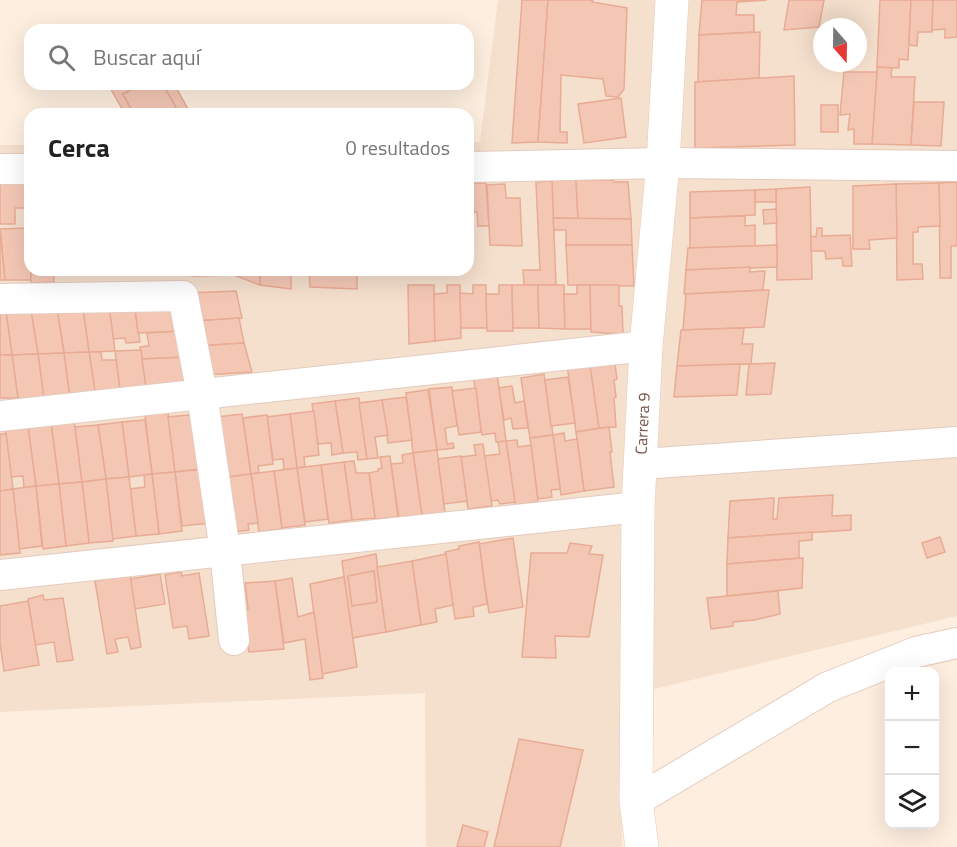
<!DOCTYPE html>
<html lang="es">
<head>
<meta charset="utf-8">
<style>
	:root { --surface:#fff; --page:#f6f6f6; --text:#222; --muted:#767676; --line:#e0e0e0 }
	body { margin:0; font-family:"Titillium Web",sans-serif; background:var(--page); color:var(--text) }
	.controls { position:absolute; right:18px; bottom:18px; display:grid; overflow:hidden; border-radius:12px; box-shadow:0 6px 24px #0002 }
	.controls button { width:54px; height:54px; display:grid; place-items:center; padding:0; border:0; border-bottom:2px solid var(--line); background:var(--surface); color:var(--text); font:30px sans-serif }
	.compass { position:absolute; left:813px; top:18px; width:54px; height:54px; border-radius:50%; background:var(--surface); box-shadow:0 6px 24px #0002; rotate:160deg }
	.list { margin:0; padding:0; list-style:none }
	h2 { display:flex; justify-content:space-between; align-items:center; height:78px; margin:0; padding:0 24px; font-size:26px }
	h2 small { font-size:20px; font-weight:400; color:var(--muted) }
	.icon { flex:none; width:33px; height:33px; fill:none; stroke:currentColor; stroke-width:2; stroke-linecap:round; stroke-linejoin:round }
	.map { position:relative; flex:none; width:957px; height:847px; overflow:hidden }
	.search { position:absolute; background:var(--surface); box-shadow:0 6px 24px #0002; left:24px; top:24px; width:450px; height:66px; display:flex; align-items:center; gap:15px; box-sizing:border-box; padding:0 21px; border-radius:18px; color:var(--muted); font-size:22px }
	.panel { position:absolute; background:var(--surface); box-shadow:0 6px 24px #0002; left:24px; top:108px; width:450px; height:168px; border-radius:18px }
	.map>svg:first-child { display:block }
	.residential { fill:#f5dfcd; fill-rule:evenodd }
	.building { fill:#f4c7b5; stroke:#e8ab94; stroke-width:1.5; fill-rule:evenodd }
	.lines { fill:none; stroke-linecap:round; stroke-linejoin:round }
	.street-casing { stroke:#e4cbbe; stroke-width:32 }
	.secondary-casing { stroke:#e9cbba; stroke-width:34 }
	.street { stroke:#fff; stroke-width:30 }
	.secondary { stroke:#fff; stroke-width:33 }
	.labels { text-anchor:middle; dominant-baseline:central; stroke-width:4.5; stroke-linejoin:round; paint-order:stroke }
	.street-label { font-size:16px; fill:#755145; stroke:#fff3e6 }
</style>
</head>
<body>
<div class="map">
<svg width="957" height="847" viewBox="0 0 957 847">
	<rect width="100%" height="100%" fill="#fdeedf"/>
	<path class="residential" d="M498 0H957V616L621 697 622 847H426L425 693 0 712V145H30V270H468V142H480ZM822 27H858V63H822Z"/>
	<g class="building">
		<polygon points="522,0 548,0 543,73 538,142 512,143"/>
		<polygon points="548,0 593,0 592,2 627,8 624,89 618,97 606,96 603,79 561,75 560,132 567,132 567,143 538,142"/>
		<polygon points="702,0 767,0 737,2 736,15 754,15 754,32 699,35"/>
		<polygon points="789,0 824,0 819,27 784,30"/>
		<polygon points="880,0 911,0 908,60 899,59 899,68 877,67"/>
		<polygon points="911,0 933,0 932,32 918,32 917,46 909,45"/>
		<polygon points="933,0 957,0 957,37 945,38 945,29 932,30"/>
		<polygon points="760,32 759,78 698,82 699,35"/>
		<polygon points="877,67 892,68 891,77 915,77 911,145 872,144"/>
		<polygon points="844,72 877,72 872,144 854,144 854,129 848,130 850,114 840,115"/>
		<polygon points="794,76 795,145 695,148 695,82"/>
		<polygon points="108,84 130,84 133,89 123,94 134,114 125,114"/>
		<polygon points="130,84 163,84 178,111 172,114 134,114 123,94 133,89"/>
		<polygon points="163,84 174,84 188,109 180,114 172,114 178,111"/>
		<polygon points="621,98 626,137 584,143 578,104"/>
		<polygon points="914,102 944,102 941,146 911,145"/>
		<rect x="821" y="105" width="17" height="27"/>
		<polygon points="552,179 576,180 578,219 553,218"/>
		<polygon points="576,180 613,180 614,182 628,182 631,219 578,219"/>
		<polygon points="552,181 556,285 524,285 523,270 540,270 536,182"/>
		<polygon points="957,182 957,246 951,246 951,278 940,278 939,183"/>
		<polygon points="0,183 28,184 28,208 15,208 15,224 0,224"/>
		<polygon points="468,183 486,183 489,226 478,226 477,212 474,212 473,197 468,197"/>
		<polygon points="939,183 940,226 918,227 918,232 913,232 913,264 922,264 923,279 897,280 896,184"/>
		<polygon points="505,184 506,198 520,198 522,246 490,245 487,185"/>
		<polygon points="896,184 897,238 869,240 870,249 853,249 853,186"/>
		<polygon points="810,187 812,279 777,280 776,189"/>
		<polygon points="776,189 776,202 755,202 755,190"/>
		<polygon points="755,190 755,215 690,218 690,192"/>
		<polygon points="776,209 777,223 764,224 763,210"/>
		<polygon points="745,216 745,226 755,225 755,246 690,248 690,218"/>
		<polygon points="553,218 631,219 632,245 566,245 566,230 554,230"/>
		<polygon points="28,228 30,228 31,280 5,280 0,229"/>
		<polygon points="817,228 822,228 822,236 850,235 852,266 843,266 842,258 826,259 825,251 811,251 811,236 816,237"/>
		<polygon points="0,229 5,280 0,280"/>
		<polygon points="566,245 632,245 634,286 568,285"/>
		<polygon points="777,245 777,267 686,270 688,248"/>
		<polygon points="750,267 750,272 765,271 763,290 684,294 686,270"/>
		<polygon points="31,270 54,270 54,282 31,283"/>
		<rect x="123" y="270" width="35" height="5"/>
		<polygon points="158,270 192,270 192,273 158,275"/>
		<polygon points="192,270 260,270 260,285 234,275 192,276"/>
		<polygon points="260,270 291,270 291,289 260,285"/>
		<polygon points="309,270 357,270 357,289 310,287"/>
		<polygon points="408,285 434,285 435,341 409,344"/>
		<polygon points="447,285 460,285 461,338 435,341 434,294 447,293"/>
		<polygon points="473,285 486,285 487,328 461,328 460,293 473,294"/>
		<polygon points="499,285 512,285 513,331 487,331 486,294 499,294"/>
		<polygon points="512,285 538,285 539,328 513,328"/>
		<polygon points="538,285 564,285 565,329 539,328"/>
		<polygon points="577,285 590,285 591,329 565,329 564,294 577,294"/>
		<polygon points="590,285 619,285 619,306 622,306 623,334 591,332"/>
		<polygon points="769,290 764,327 683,330 686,294"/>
		<polygon points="236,291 242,318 196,321 187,293"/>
		<polygon points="134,305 140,342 126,343 125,338 113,339 109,306"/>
		<polygon points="109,306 115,351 89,352 83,309"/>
		<polygon points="57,307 83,309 89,352 64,353"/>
		<polygon points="135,308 178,308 181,331 138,333"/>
		<polygon points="57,310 64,353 38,354 31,311"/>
		<polygon points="31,311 38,354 12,355 6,312"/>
		<polygon points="0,312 6,312 12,355 0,355"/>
		<polygon points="239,318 244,343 201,346 196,321"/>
		<polygon points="744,328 742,344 753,344 751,364 677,366 681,330"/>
		<polygon points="184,331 188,357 142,359 140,347 149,346 147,333"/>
		<polygon points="244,343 252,372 204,375 198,346"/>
		<polygon points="141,350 146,387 121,397 115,351"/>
		<polygon points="89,352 101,352 102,360 116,360 121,397 96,398"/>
		<polygon points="89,352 96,398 70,399 64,353"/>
		<polygon points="64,353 70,399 44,399 38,354"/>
		<polygon points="38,354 44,399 18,400 12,355"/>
		<polygon points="0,355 12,355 18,398 0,398"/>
		<polygon points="188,357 189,382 146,387 142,359"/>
		<polygon points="590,361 599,428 576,432 567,364"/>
		<polygon points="775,363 771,394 746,395 749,364"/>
		<polygon points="615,364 617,379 614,380 616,397 614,398 616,427 599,428 590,365"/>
		<polygon points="740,364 737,395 674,397 677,366"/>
		<polygon points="497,373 506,441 496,442 495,433 482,435 473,375"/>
		<polygon points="544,374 553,435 530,438 521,378"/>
		<polygon points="568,377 575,423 551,426 545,380"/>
		<polygon points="512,386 515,403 524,401 528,428 513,429 511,418 504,420 499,388"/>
		<polygon points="452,387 457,426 445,428 447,444 453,443 454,448 437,450 429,389"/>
		<polygon points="476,388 481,432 459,435 452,391"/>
		<polygon points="426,390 428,390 437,450 413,453 406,393"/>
		<polygon points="406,397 412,440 388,443 382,400"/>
		<polygon points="359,398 367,459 358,460 357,452 343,453 335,401"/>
		<polygon points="382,400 388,435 375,437 378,458 367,459 359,403"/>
		<polygon points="335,401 343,453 332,455 331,443 318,444 312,404"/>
		<polygon points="314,411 319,455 304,457 305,467 297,468 290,414"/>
		<polygon points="168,412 175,472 152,474 145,415"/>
		<polygon points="198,414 207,468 175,472 168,417"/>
		<polygon points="242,414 251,474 228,477 217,417"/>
		<polygon points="290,414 297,468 284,470 283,459 273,460 267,417"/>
		<polygon points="267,415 273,464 258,466 259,473 251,474 243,418"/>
		<polygon points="74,419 82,482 59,484 51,422"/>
		<polygon points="145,420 152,474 129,477 122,422"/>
		<polygon points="122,422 129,477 106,479 98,425"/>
		<polygon points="51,424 59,484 36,486 28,427"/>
		<polygon points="98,425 106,479 82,482 75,427"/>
		<polygon points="28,427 36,486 24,488 23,476 11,477 5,429"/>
		<polygon points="609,427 612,452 610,452 614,487 584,491 576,432"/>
		<polygon points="564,433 565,441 577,439 584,491 561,495 553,435"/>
		<polygon points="0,434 6,434 13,489 0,491"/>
		<polygon points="553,435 560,489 551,490 552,497 538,499 530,438"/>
		<polygon points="517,440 518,447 531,445 538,502 515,505 506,441"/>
		<polygon points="506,441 515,502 500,504 498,500 491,501 484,456 500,454 498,442"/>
		<polygon points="483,444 492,506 468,509 461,457 476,455 474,445"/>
		<polygon points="437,450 445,513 422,516 413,453"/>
		<polygon points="413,453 422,516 399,519 391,464 403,463 402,455"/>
		<polygon points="390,456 398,517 375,519 369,473 378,471 378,469 382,468 380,457"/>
		<polygon points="461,456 467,501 444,504 438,459"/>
		<polygon points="354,461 356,473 369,473 375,518 352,520 344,462"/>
		<polygon points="344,462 352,520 329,523 321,465"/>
		<polygon points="321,465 328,519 305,522 297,468"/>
		<polygon points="297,468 305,525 282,528 274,471"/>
		<polygon points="205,469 211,523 182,526 175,472"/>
		<polygon points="274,471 282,529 259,532 251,474"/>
		<polygon points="175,472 182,531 159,534 152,474"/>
		<polygon points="152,474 159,534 136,536 130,489 145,487 144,475"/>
		<polygon points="251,474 258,523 248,524 249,530 233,532 228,477"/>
		<polygon points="129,477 136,536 112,539 106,479"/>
		<polygon points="106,479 113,541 89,543 82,482"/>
		<polygon points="82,482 89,543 66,546 59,484"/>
		<polygon points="59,484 66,546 43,549 36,486"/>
		<polygon points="36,486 42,546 19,549 13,489"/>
		<polygon points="13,489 20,553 0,555 0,491"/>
		<polygon points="833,495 832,516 851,515 851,530 728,538 730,501 774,498 773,519 777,519 779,498"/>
		<polygon points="812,532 812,540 799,541 799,558 727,564 728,538"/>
		<polygon points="940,537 945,552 927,558 922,543"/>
		<polygon points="513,538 523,607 489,613 479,544"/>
		<polygon points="479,542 487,604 473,607 474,616 455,619 445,552 459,549 459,546"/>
		<polygon points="570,543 592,546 589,554 603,555 589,637 555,636 556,658 522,657 531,553 567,553"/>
		<path d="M376 554 386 632 352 638 342 561ZM374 571 377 602 352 606 348 576Z"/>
		<polygon points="446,554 453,605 435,609 437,622 421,625 412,561"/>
		<polygon points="803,558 802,588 727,596 727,564"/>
		<polygon points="412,561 421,625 386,632 377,567"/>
		<polygon points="374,571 377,602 352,606 348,576"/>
		<polygon points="181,572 182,576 199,573 209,636 189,639 187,626 173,628 165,575"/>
		<polygon points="160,574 165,604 135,609 130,579"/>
		<polygon points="130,575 141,647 131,649 128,637 115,639 118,652 107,654 95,581"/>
		<polygon points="344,577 357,667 322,674 310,584"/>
		<polygon points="292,578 298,617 314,612 323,678 310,680 305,639 284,643 275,581"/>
		<polygon points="275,581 284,649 249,652 244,609 248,609 245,583"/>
		<polygon points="778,591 780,614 754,620 733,622 733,626 711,629 707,598"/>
		<polygon points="43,595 44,600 63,598 73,660 57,662 54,642 35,645 28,599"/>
		<polygon points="28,601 39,665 4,671 0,643 0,606"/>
		<polygon points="519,739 583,750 560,847 494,847"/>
		<polygon points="463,825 488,832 484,847 457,847"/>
	</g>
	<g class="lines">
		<defs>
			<g id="street">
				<polyline points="468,167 663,163 957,166"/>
				<polyline points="0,169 30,169"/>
				<polyline points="0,299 183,296 202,394 225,551 234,640"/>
				<polyline points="0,416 646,346"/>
				<polyline points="642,464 957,442"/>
				<polyline points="0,575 638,507"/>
				<polyline points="636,801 828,687 916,652 957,643"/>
			</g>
			<g id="secondary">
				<path id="s1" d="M642 847 636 801 638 507 646 346 663 163 672 0"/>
			</g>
		</defs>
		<use href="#street" class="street-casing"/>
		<use href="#secondary" class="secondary-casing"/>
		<use href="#street" class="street"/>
		<use href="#secondary" class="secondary"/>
	</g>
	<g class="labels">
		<g class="street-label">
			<text stroke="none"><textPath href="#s1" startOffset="424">Carrera 9</textPath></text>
		</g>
	</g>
</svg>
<div class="controls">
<button>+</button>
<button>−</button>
<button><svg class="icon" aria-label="layers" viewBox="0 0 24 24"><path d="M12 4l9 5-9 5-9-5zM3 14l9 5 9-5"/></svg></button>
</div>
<svg class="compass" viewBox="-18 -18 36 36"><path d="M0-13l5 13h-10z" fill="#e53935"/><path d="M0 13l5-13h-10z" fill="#767676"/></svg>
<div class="search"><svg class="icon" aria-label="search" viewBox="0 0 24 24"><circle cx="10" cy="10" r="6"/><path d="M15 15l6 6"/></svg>Buscar aquí</div>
<section class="panel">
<h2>Cerca<small>0 resultados</small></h2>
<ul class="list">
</ul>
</section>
</div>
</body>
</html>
